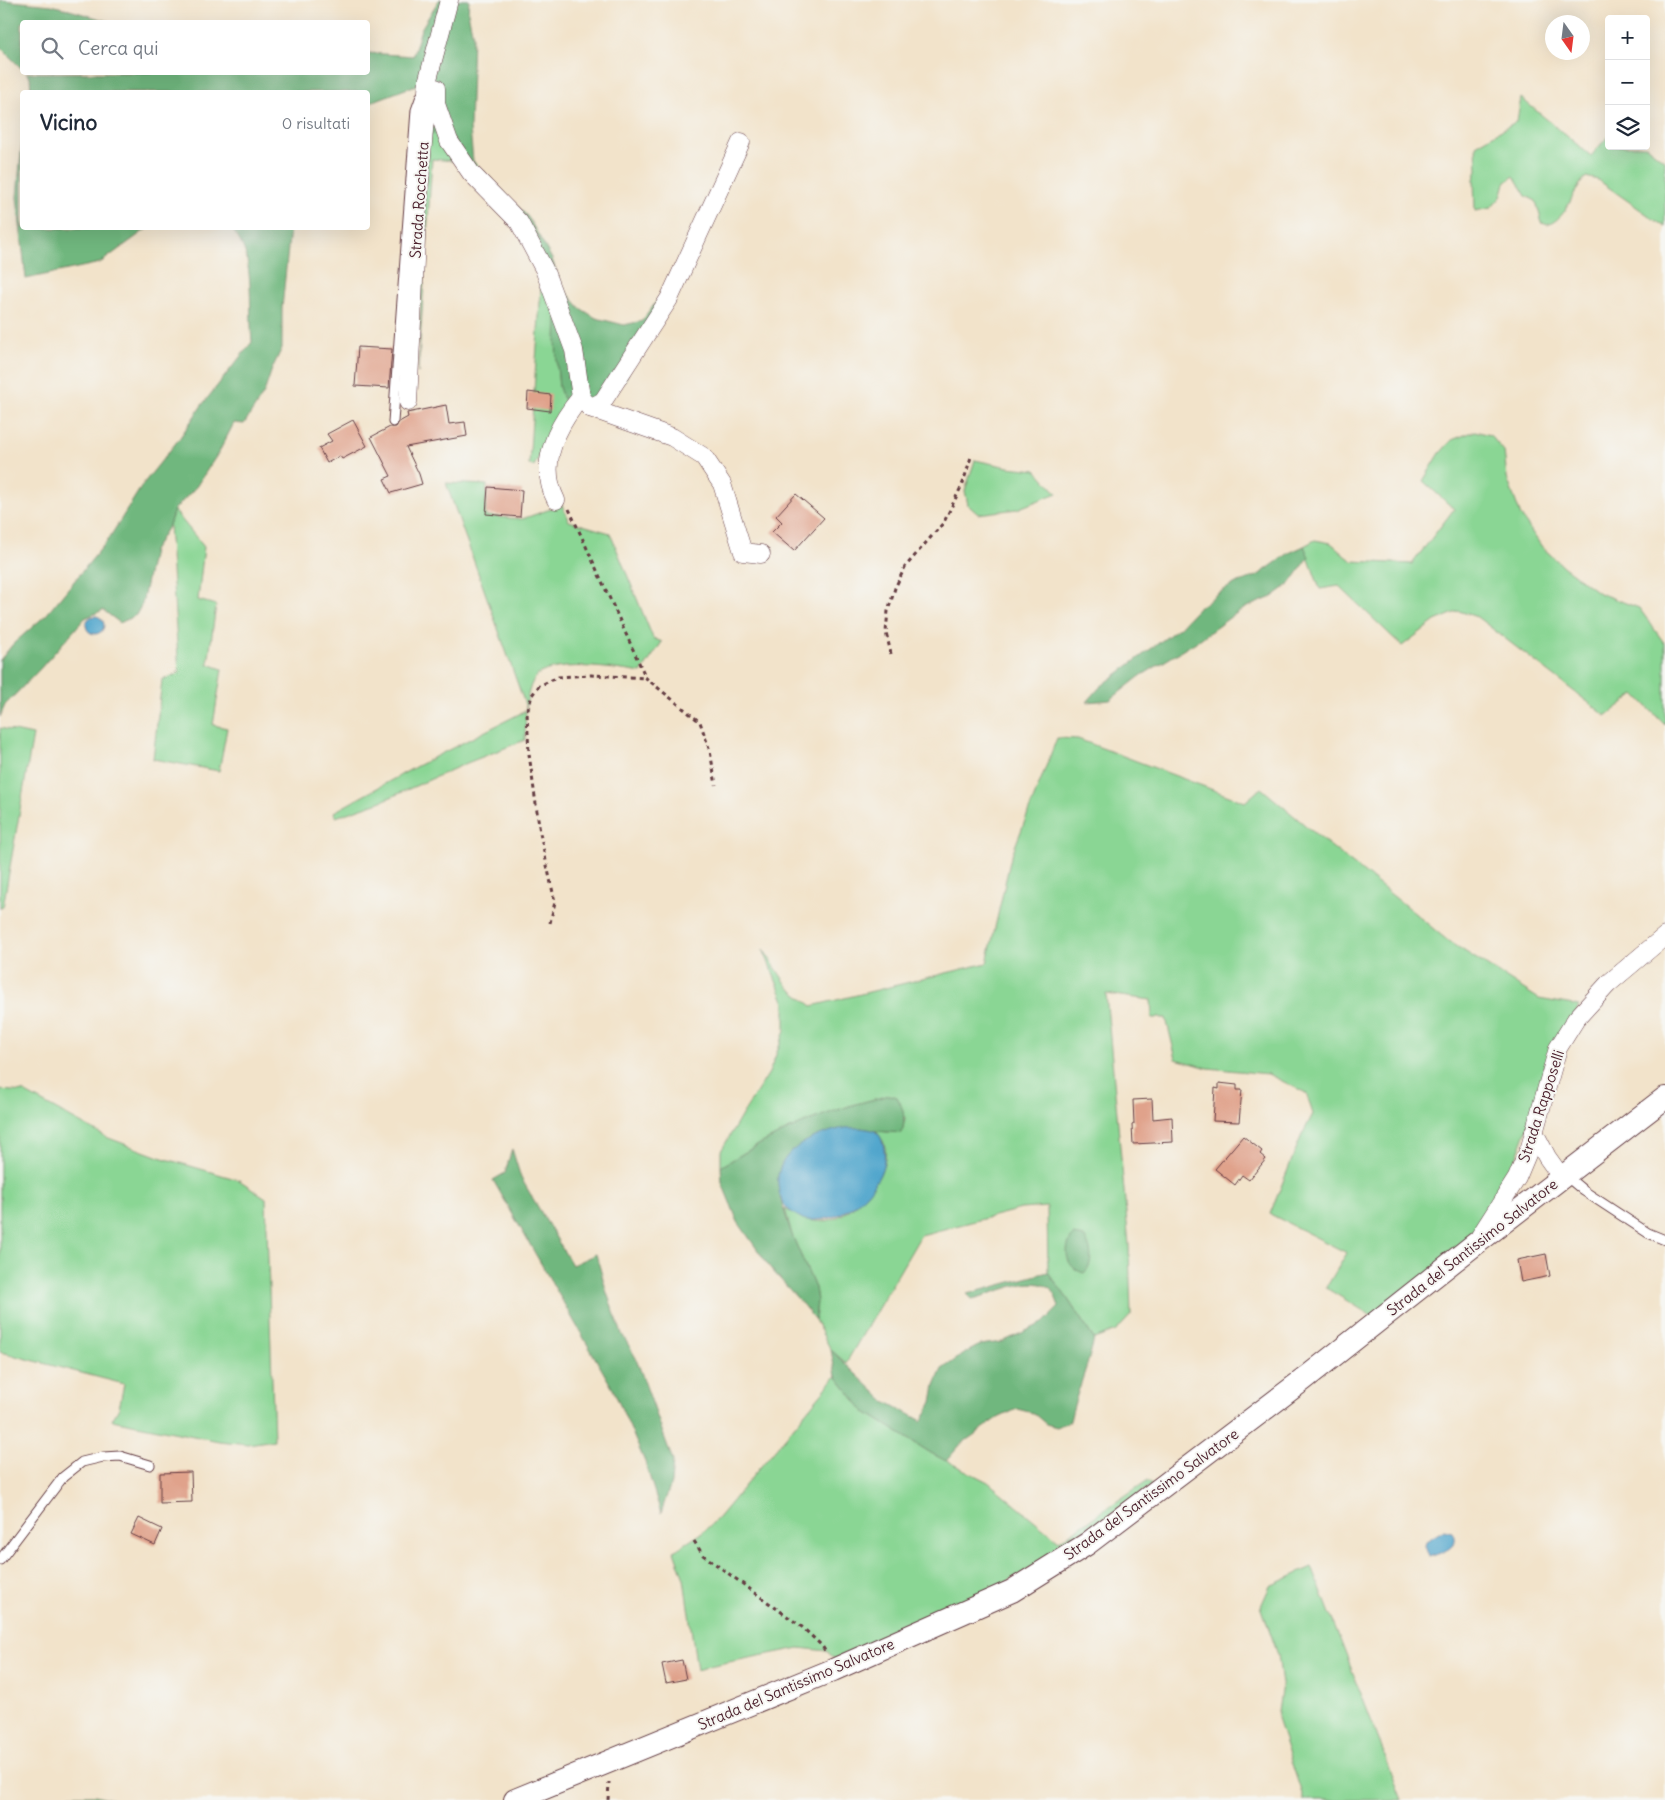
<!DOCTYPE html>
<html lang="it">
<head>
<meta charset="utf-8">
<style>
	:root { --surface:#fff; --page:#f2f2f3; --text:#1f2937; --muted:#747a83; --line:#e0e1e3 }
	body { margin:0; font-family:Delius,sans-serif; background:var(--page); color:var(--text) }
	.controls { position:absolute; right:15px; top:15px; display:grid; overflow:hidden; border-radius:5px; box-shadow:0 5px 20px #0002 }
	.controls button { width:45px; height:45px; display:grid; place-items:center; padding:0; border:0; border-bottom:1px solid var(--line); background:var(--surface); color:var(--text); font:25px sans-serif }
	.compass { position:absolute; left:1545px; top:15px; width:45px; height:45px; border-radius:50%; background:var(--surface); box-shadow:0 5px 20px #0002; rotate:166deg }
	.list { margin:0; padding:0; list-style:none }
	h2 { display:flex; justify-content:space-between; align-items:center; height:65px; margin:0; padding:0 20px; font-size:21px }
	h2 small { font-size:16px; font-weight:400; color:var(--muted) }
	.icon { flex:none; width:28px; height:28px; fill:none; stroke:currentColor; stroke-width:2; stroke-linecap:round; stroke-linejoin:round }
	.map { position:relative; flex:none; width:1665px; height:1800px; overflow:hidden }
	.search { position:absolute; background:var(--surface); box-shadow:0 5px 20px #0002; left:20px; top:20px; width:350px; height:55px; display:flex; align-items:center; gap:12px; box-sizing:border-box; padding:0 18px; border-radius:5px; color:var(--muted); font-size:19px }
	.panel { position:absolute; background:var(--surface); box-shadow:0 5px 20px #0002; left:20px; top:90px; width:350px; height:140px; border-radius:5px }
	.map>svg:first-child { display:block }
	.green { fill:#8ad694; stroke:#6a7a60 }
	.forest { fill:#6fb77e; stroke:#5c6b54 }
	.water { fill:#50a5cc; stroke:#4d627c }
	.building { fill:#e0a28b }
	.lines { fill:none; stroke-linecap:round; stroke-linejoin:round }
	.service-casing { stroke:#633c43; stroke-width:11 }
	.minor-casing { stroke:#633c43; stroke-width:19 }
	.tertiary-casing { stroke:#633c43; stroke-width:24 }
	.path { stroke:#633c43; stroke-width:3; stroke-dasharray:4 4; stroke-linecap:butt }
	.service { stroke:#fff; stroke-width:9 }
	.minor { stroke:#fff; stroke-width:18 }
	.tertiary { stroke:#fff; stroke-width:22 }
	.labels { text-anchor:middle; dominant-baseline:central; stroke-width:4; stroke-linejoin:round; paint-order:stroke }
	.street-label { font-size:15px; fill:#4a1f2b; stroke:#f6f6f2 }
</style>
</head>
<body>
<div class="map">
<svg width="1665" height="1800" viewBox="0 0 1665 1800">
	<rect width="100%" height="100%" fill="#f6f6f2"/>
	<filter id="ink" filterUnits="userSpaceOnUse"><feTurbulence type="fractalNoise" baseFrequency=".02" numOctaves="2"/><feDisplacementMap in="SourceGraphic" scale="10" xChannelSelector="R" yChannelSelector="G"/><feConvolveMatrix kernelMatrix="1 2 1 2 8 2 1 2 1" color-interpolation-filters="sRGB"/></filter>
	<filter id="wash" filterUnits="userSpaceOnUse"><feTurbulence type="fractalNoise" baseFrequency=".0096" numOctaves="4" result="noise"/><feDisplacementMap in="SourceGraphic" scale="20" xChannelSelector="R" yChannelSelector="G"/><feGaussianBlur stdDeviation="1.12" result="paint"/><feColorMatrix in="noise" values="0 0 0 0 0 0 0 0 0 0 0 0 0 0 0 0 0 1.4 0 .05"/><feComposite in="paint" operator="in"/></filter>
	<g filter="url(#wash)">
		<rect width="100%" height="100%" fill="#f2e3ca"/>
		<g class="green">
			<path d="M1521 98 1591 156 1609 135V146H1646L1665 161V227L1598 180 1586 177C1569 194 1571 214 1548 225L1542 223 1536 201 1526 196 1514 176 1505 183 1501 197 1491 208 1475 211 1474 179 1477 170 1476 145 1517 121Z"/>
			<polygon points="436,133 443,137 453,161 432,159 418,373 427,135"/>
			<polygon points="542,272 558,317 557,366 559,387 563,399 568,402 534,466 529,465"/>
			<polygon points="1475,431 1490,435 1504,451 1507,478 1521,516 1542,547 1564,567 1599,593 1639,608 1665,644 1665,725 1635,694 1606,716 1477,617 1459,611 1435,621 1402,646 1339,586 1320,589 1304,546 1315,540 1331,543 1352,561 1412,564 1454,509 1423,481 1440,453 1452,440"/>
			<polygon points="975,460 1008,467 1036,470 1057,493 1017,509 978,514 968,505 965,491"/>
			<path d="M446 483 487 485 485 516 522 519 562 505 569 521 610 533 653 638 662 642 641 673C620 669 546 658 534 679 524 696 526 721 525 740L467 763 382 801 336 817 334 812 417 766 527 710Z"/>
			<polygon points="174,510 204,547 198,600 216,605 208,664 222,669 213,725 227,728 219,771 153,759 162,680 179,673 169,525"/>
			<polygon points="0,728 33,735 3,907 0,908"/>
			<path d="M1057 738 1078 739 1245 802 1261 788 1318 836 1412 911 1447 940 1539 999 1579 1006 1541 1091 1511 1172 1476 1239 1377 1319 1326 1288 1347 1253 1270 1214 1301 1137 1313 1114 1306 1093 1268 1074 1208 1068 1176 1059 1166 1018H1152L1151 1000 1106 994 1129 1245 1131 1315 1116 1331 1094 1339 1067 1298 1048 1272 1047 1207 1021 1209 921 1235 846 1363 831 1350 815 1320 817 1301 815 1288 792 1235 785 1209C798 1216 809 1223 825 1221 853 1217 896 1171 883 1141 881 1138 878 1134 876 1131L902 1133 905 1118 897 1097 890 1095C872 1100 853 1104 835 1111 797 1124 755 1145 721 1167V1151L742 1115 769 1073 785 1031V1003L763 949 789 988 812 1006 987 963 1011 857Z"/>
			<polygon points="0,1090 24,1092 106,1137 159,1157 239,1180 266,1198 274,1440 248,1444 219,1441 112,1420 119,1408 124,1384 0,1352"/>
			<polygon points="836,1376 864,1411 931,1453 988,1482 1059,1541 1148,1480 1152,1485 1058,1553 978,1598 835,1660 827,1651 799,1648 709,1666 697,1670 684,1579 674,1551 702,1533 718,1518"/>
			<polygon points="1312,1567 1402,1800 1304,1800 1277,1719 1282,1684 1278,1655 1261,1606 1270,1586"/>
		</g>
		<g class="forest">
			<polygon points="0,0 52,5 111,22 22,22 22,69 0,47"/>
			<polygon points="439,0 469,0 468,13 473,36 470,128 473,161 528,217 552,259 558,277 565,290 580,308 596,318 624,325 642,321 659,298 671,275 625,380 580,406 563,399 559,387 557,366 556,339 557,317 533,249 453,143 436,133 418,137 419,84 368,103 368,92 31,92 30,76 26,73 368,72 368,53 413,56 421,29"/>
			<polygon points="22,141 22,228 148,228 100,263 26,279 17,197"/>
			<path d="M231 228H290L282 308V348L272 369 264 393 244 424 234 423 219 452 196 487 174 510 169 525 153 551 142 604 136 615 120 623 103 610 85 618 39 670 5 705 0 717V660L13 644 47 614 108 540 143 484 179 439 202 405 252 342C249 312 253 281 245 252 242 243 236 235 231 228Z"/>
			<polygon points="1304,546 1309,557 1290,584 1272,597 1247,607 1232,616 1196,642 1139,677 1110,700 1087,702 1100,687 1180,627 1196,610 1217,594 1236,583 1257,576 1289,553"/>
			<path d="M890 1095 897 1097C905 1111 905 1119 902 1133L876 1131 861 1128 780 1197 792 1235 815 1288 817 1301 815 1320 799 1300 771 1269 738 1222 722 1183 721 1167C755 1145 797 1124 835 1111 853 1104 872 1100 890 1095Z"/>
			<polygon points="512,1149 521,1178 572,1265 596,1254 607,1293 622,1334 636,1358 673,1461 671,1483 661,1513 645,1462 613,1389 493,1180 505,1173"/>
			<path d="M1073 1235 1084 1237C1092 1248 1094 1264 1084 1273 1065 1268 1063 1249 1073 1235Z"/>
			<path d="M1048 1272 1067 1298 1094 1339C1088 1367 1076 1393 1070 1421L1057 1427 1046 1424 1033 1413 1017 1409 998 1418 961 1444 946 1461 931 1453 864 1411 836 1376 831 1350 883 1400 922 1421 932 1402 935 1385 942 1369 967 1352 980 1345 1002 1342 1043 1323 1059 1307C1057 1300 1054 1292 1048 1287 1029 1275 992 1295 972 1299L967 1294Z"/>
			<polygon points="68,1795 95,1795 116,1800 57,1800"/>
		</g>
		<g class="water">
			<circle cx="95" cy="625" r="9"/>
			<path d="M861 1128C865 1129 873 1129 876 1132 881 1135 883 1143 884 1148 890 1182 847 1221 815 1220 810 1220 805 1221 801 1218 785 1209 781 1205 778 1186 774 1152 811 1136 839 1129 846 1127 854 1128 861 1128Z"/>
			<path d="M1444 1530 1453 1532C1462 1547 1441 1553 1429 1557L1425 1546 1426 1541Z"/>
		</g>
		<g id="blocks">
			<g class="building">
				<polygon points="358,347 392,349 389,388 355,386"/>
				<polygon points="528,392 551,395 550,411 527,408"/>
				<polygon points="446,405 449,424 465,422 467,436 406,447 419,474 422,484 391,493 384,479 391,476 371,437 390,427 396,427 399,422 408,417 407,413"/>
				<polygon points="353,420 367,446 342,459 340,456 327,463 319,448 332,441 327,434"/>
				<polygon points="488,487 522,490 520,517 486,514"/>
				<polygon points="796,494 824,518 794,551 772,532 782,522 776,516"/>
				<polygon points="1219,1083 1237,1085 1237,1090 1242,1090 1239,1122 1213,1121 1215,1088 1219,1089"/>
				<polygon points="1152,1099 1153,1119 1172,1117 1173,1142 1133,1144 1132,1125 1134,1124 1133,1100"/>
				<polygon points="1243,1136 1262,1151 1260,1154 1266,1159 1249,1180 1242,1175 1235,1185 1215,1169"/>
				<polygon points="1546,1254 1550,1276 1521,1282 1517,1260"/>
				<polygon points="191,1472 192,1502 160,1503 160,1473"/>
				<polygon points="139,1518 162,1529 155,1545 131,1534"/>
				<polygon points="682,1660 686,1679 666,1683 662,1664"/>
			</g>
		</g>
	</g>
	<g filter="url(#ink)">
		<use href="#blocks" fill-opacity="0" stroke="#633c43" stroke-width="1"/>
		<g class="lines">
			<defs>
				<g id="service">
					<polyline points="393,422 416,110 421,96"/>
					<polyline points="1565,1175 1584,1191 1648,1233 1665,1240"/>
					<polyline points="0,1560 63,1477 82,1462 103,1457 120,1456 150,1465"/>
				</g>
				<g id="minor">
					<polyline points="436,88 436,104 449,141 471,173 519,222 544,269 574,350 581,397"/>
					<polyline points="408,402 417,219 428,79 449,0"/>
					<polyline points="590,408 603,401 669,299 741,142"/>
					<path d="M556 500C537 463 557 426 581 397L590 408 672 437 704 457 722 484 743 552 761 554"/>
					<polyline points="1534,1132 1547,1157 1562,1178"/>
					<polyline points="1480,1236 1517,1178 1530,1147 1558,1048 1576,1019 1608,984 1665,936"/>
				</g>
				<polyline id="tertiary" points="515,1800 833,1670 1012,1591 1087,1544 1303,1380 1474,1245 1665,1098"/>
			</defs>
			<use href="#service" class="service-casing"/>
			<use href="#minor" class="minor-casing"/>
			<use href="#tertiary" class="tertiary-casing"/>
			<g class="path">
				<polyline points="569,509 646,678 700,722 710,751 716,785"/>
				<polyline points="891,654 886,632 888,611 895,588 905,567 944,522 963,483 971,457"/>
				<polyline points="550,923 555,902 540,833 529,754 527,713 532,695 539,686 558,677 591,675 646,678"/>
				<polyline points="694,1541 703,1555 802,1627 822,1646 827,1654"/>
				<polyline points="608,1800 609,1782"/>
			</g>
			<use href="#service" class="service"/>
			<use href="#minor" class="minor"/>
			<use href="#tertiary" class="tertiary"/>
		</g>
	</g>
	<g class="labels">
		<g class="street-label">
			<text transform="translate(419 200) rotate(-86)">Strada Rocchetta</text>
			<text transform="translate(1541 1106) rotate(-72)">Strada Rapposelli</text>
			<text transform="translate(1472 1247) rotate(-38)">Strada del Santissimo Salvatore</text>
			<text transform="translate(1151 1494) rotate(-36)">Strada del Santissimo Salvatore</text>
			<text transform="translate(796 1684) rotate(-23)">Strada del Santissimo Salvatore</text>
		</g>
	</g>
</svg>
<div class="controls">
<button>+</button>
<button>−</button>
<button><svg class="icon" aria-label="layers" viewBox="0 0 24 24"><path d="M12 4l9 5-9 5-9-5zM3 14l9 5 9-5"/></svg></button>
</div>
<svg class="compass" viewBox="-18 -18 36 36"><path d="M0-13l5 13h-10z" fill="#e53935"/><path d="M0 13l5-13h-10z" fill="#747a83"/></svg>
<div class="search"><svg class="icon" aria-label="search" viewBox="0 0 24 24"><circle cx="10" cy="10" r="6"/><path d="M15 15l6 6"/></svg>Cerca qui</div>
<section class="panel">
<h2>Vicino<small>0 risultati</small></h2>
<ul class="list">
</ul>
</section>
</div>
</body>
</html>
